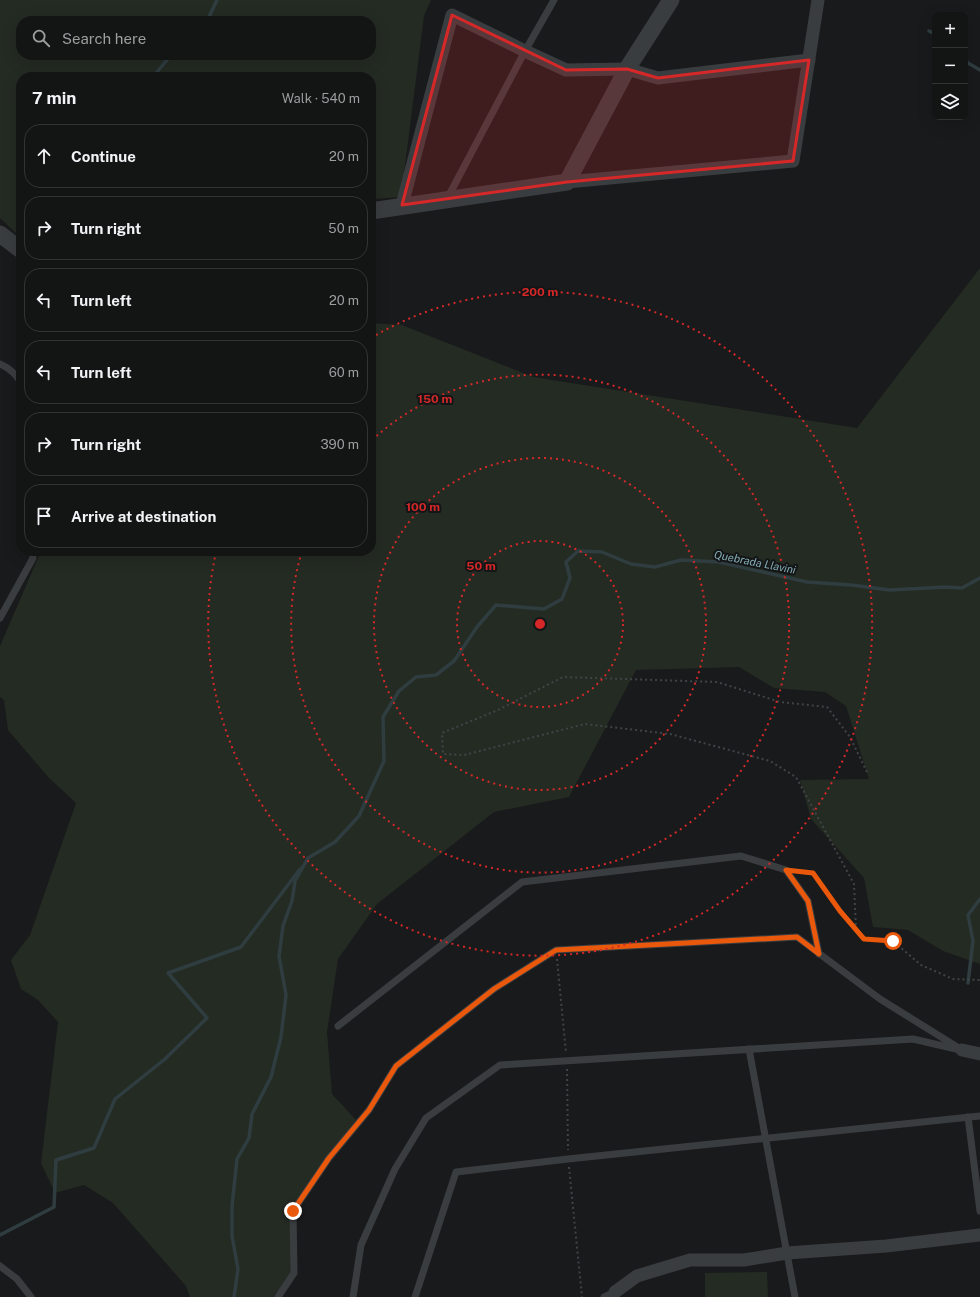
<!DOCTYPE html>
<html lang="en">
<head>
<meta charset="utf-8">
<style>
	:root { --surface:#131414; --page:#202122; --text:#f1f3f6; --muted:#9d9ea0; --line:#323334 }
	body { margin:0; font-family:"Public Sans",sans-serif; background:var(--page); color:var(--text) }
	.controls { position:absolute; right:12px; top:12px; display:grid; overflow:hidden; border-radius:8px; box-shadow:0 4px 16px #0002 }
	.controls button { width:36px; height:36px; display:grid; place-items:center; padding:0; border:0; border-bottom:1px solid var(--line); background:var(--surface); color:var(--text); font:20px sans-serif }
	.stop { position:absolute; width:12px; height:12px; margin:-9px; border:3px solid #ea580c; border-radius:50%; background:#fff }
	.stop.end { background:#ea580c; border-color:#fff; box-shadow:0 1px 4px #0008 }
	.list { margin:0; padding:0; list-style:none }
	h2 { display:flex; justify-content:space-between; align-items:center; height:52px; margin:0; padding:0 16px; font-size:17px }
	h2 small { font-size:13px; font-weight:400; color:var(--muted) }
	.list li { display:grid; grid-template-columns:26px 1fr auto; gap:12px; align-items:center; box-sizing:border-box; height:64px; margin:0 8px 8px; padding:0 8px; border:1px solid var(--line); border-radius:16px }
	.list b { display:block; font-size:15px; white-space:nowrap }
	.list em { font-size:13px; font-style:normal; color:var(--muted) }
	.icon { flex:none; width:22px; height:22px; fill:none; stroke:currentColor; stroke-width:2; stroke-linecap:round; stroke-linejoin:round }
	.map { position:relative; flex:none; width:980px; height:1297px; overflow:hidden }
	.search { position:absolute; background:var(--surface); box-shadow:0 4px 16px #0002; left:16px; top:16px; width:360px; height:44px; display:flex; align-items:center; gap:10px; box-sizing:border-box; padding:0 14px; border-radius:16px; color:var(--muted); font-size:15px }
	.panel { position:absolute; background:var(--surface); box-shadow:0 4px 16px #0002; left:16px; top:72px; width:360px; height:484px; border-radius:16px }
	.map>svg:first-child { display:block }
	.green { fill:#242b23; fill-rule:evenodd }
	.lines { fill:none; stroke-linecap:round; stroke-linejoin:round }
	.stream { stroke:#2f3d40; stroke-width:3.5 }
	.path { stroke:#404447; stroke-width:2; stroke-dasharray:2 3; stroke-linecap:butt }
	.service { stroke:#3a3d40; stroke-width:7 }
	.minor { stroke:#3a3d40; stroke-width:13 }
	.tertiary { stroke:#3a3d40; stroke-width:17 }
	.route { stroke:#ea580c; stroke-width:5 }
	.marked { fill:#d62828; fill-opacity:0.2; stroke:#d62828; stroke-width:3; stroke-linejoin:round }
	.ring { fill:none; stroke:#d62828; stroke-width:2; stroke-dasharray:2 4 }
	.labels { text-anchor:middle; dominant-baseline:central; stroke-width:4; stroke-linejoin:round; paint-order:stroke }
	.water-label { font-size:11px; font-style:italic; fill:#83adb6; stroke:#141516 }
	.centre { fill:#d62828; stroke:#141516; stroke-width:2 }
	.ring-label { font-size:12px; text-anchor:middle; font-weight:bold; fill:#d62828; stroke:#141516; stroke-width:4; stroke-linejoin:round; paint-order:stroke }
</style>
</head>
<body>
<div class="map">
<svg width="980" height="1297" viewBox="0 0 980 1297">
	<rect width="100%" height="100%" fill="#191a1b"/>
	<g class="green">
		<path d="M0 0H431L424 16 401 197 371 199V77H21V238L0 218ZM21 21H371V55H21Z"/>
		<polygon points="980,268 980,964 943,951 908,930 873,927 864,878 811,819 800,780 869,779 846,706 825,692 774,688 739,667 636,670 569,797 494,812 377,904 338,959 327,1032 332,1094 356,1120 297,1204 291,1275 273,1297 190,1297 186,1286 113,1203 84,1185 55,1193 41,1163 58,1022 38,1000 21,989 11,960 30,935 76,803 48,777 8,730 4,700 0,697 0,646 41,551 371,551 371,323 402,325 533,377 857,428"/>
		<polygon points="767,1272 768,1297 705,1297 705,1273"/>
	</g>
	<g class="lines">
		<g class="stream">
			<polyline points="206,21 208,19 217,0"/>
			<polyline points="929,31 935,34"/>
			<polyline points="965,59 968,63 980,70"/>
			<polyline points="153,77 171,55"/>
			<polyline points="968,983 973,941 968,915 980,899"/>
			<polyline points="0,1235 54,1207 56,1160 94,1148 115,1099 165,1059 207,1018 168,973 241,947 300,869"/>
			<polyline points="234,1297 238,1269 232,1236 232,1206 237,1159 249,1138 252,1114 271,1077 281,1037 286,995 279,956 283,926 292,901 295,881 308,858 335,842 359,816 384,761 383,717 399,691 416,677 436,675 454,661 477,627 496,605 544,609 562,599 570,578 566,562 578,551 602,552 631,564 655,567 681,560 719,562 807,582 851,585 890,590 946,587 962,588 980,578"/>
		</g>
		<g class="path">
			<polyline points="797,871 813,873 840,911 864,939 893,941 921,965 953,979 980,980"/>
			<polyline points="856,930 854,884 796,777 770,761 670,734 585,724 464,755 443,754 442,733 498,710 563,677 717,682 780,702 827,707 850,737 867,772"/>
			<polyline points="557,959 566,1053"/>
			<polyline points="567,1069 568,1150"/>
			<polyline points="569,1167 582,1297"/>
		</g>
		<g class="service">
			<polyline points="447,199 525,51 554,0"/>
			<path d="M0 364C9 368 16 374 21 383"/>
			<polyline points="0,618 33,558 32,551"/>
			<polyline points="338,1026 522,882 741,856 786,870 808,901 819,954"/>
			<polyline points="749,1049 795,1297"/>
			<polyline points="968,1117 980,1211"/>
			<polyline points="0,1266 17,1279 31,1297"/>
			<polyline points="278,1297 294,1273 293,1211 329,1158 369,1110 396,1066 494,989 556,950 797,937 880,999 962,1050"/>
			<polyline points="353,1297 361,1245 395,1169 426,1118 500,1065 913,1039 956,1049"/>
			<polyline points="415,1297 456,1172 568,1159 980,1116"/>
			<polyline points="604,1297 615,1292"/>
		</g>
		<g class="minor">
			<polyline points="567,182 793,161 818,0"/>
			<polyline points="402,205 452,15 525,51 566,70 627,69 658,78 809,60"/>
			<polyline points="962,1050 980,1054"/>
			<polyline points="615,1292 637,1276 690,1260 744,1260 787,1253 886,1246 980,1235"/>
		</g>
		<g class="tertiary">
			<polyline points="371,211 567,182 627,69 671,0"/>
			<polyline points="0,234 21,250"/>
		</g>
	</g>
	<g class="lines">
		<polyline class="route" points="293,1211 329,1158 369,1110 396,1066 494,989 556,950 797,937 819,954 808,901 786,870 813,873 840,911 864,939 893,941"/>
	</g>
	<path class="marked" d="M452 15 566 70 627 69 658 78 809 60 793 161 567 182 402 205Z"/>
	<g class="ring">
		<circle cx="540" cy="624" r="83"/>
		<circle cx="540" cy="624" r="166"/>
		<path d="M372 440A249 249 0 1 1 302 551"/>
		<path d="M371 338A332 332 0 1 1 216 552"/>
	</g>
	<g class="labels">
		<g class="water-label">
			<text transform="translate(755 562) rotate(11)">Quebrada Llavini</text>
		</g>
	</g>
	<circle cx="540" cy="624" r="6" class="centre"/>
	<g class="ring-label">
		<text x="540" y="296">200 m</text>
		<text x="435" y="403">150 m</text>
		<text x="423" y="511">100 m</text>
		<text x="481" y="570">50 m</text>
	</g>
</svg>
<div class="controls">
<button>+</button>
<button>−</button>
<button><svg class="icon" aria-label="layers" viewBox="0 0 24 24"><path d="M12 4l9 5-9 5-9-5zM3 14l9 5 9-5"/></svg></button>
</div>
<div class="stop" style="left:893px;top:941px"></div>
<div class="stop end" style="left:293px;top:1211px"></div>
<div class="search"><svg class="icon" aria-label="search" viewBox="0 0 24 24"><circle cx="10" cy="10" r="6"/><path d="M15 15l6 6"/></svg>Search here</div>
<section class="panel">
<h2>7 min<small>Walk · 540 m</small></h2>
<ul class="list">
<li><svg class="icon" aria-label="ahead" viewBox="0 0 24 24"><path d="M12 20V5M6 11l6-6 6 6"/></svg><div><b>Continue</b></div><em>20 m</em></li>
<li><svg class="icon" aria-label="right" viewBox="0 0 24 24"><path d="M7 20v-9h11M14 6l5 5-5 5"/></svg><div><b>Turn right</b></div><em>50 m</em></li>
<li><svg class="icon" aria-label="left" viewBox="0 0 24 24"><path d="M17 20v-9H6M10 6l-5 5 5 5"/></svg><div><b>Turn left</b></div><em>20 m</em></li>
<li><svg class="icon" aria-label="left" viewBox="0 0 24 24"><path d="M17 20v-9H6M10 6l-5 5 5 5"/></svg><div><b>Turn left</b></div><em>60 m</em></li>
<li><svg class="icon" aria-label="right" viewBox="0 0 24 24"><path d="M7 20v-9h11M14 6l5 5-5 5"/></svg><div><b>Turn right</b></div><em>390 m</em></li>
<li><svg class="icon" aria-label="arrive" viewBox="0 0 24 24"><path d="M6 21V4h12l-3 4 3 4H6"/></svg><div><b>Arrive at destination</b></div></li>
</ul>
</section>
</div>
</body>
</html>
